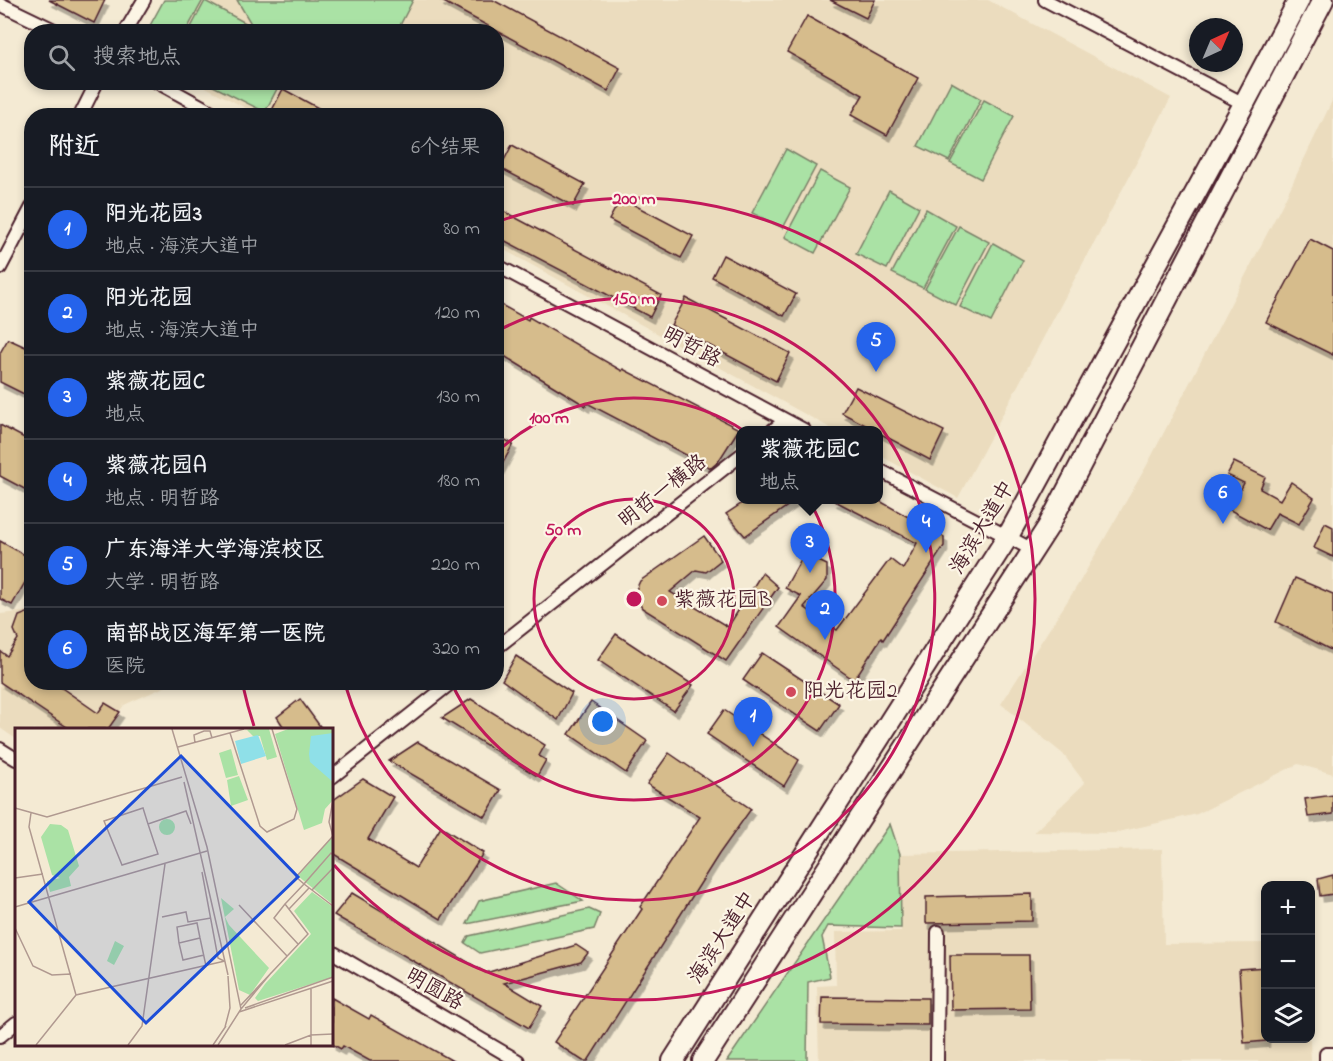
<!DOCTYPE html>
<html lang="zh">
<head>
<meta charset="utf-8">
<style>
	:root { --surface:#171b24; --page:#20242c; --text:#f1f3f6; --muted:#9ea1a6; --line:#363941; --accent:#2563eb }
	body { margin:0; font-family:"Indie Flower","LXGW WenKai TC",sans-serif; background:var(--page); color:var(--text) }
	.controls { position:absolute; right:18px; bottom:18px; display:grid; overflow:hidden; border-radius:12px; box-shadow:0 3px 9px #0003 }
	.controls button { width:54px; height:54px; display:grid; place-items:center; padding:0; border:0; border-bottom:2px solid var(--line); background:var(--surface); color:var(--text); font:30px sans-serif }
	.compass { position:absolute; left:1189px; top:18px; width:54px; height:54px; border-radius:50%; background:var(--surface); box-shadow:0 3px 9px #0003; rotate:44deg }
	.you { position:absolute; left:603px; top:722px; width:21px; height:21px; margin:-15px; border:4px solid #fff; border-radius:50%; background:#1a73e8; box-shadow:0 0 0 9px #1a73e833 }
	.badge { display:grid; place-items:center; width:39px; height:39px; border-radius:50%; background:var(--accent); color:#fff; font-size:20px; font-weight:700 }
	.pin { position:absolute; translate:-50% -50px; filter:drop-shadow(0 2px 3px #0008) }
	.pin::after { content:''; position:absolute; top:32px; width:21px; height:18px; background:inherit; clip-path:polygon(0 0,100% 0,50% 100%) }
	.popup { position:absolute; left:736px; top:426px; width:147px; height:78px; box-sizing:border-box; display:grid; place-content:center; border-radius:12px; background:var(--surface); filter:drop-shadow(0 2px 4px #0005); font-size:20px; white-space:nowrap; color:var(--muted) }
	.popup b { font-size:22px; color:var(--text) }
	.popup::after { content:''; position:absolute; left:50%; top:100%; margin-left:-12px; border:12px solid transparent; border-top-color:var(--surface) }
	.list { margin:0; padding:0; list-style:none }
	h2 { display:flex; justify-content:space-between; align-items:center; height:78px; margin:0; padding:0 24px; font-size:26px }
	h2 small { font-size:20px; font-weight:400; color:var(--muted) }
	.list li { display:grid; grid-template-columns:39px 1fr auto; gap:18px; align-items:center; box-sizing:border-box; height:84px; padding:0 24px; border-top:2px solid var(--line) }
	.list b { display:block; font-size:22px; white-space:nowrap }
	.list p { margin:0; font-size:20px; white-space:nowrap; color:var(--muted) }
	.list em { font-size:20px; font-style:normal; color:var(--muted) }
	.icon { flex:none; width:33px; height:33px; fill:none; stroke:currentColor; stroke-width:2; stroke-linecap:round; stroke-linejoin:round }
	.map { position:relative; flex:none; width:1333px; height:1061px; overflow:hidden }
	.search { position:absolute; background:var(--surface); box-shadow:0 3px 9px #0003; left:24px; top:24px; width:480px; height:66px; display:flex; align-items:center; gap:15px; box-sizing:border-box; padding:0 21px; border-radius:24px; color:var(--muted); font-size:22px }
	.panel { position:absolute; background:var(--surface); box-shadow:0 3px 9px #0003; left:24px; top:108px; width:480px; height:582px; border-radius:24px }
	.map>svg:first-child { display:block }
	.built { fill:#ebdcbe }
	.green { fill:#aae2a5; stroke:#7a8068; stroke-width:1.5 }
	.building { fill:#d6bc8c; stroke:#4a1f2b; stroke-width:1.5; filter:url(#shadow) }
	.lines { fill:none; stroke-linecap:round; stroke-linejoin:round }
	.street-casing { stroke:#4a1f2b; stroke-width:16 }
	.primary-casing { stroke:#4a1f2b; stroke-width:24 }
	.street { stroke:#fcf5e5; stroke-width:12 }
	.primary { stroke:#fcf5e5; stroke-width:20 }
	.ring { fill:none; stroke:#c2185b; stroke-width:3 }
	.poi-dot { fill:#d1495b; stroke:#fcf5e5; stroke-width:2 }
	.labels { text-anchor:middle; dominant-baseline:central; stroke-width:4.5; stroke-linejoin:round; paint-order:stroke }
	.street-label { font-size:21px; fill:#4a1f2b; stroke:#fcf5e5 }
	.poi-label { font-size:21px; fill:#4a1f2b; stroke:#fcf5e5; text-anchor:start }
	.inset-road { fill:none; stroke:#b09990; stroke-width:1.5 }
	.view { fill:#1d4ed8; fill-opacity:0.15; stroke:#1d4ed8; stroke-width:3 }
	.inset-edge { fill:none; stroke:#4a1f2b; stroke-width:3 }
	.centre { fill:#c2185b; stroke:#fcf5e5; stroke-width:3 }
	.ring-label { font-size:18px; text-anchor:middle; font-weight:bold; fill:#c2185b; stroke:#fcf5e5; stroke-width:4.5; stroke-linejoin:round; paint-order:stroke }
</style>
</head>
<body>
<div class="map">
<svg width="1333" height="1061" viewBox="0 0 1333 1061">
	<defs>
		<filter id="shadow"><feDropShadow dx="3.5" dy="6" stdDeviation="0" flood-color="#0004"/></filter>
	</defs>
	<rect width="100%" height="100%" fill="#f4ead3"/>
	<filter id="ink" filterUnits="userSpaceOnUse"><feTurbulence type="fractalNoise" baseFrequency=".0167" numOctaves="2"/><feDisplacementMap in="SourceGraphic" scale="12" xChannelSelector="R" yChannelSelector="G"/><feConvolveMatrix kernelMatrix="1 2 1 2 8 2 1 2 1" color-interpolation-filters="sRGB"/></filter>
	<g filter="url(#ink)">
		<g class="built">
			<polygon points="188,0 988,0 1171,98 958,498 879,455 879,430 834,430 497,246 496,116 259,115 198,83 496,82 496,32 172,32"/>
			<polygon points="1333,99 1333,774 1298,764 1197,814 1114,833 1034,832 1085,783 1063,754 1001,704 1079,583 1147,465 1282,205"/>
			<polygon points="31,611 32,682 173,683 124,705 107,729 16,730 16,739 0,728 0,614"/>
			<polygon points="1162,849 1164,944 1265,943 1266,1038 1310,1039 1311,1061 819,1061 817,986 836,985 835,932 901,931 900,854"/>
		</g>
		<g class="green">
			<polygon points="164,0 203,0 186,31 147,31"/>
			<polygon points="237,0 413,0 397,31 189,31 205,1 253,27"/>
			<polygon points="951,82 981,99 949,161 918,146"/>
			<polygon points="207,83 280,83 265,112"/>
			<polygon points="984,100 1014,116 981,179 950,163"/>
			<polygon points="786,149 816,166 783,228 752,213"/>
			<polygon points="820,171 850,187 815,253 785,237"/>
			<polygon points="889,190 919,207 887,269 856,254"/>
			<polygon points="926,209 956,226 923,288 892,273"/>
			<polygon points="959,226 989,242 956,305 925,289"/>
			<polygon points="993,243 1023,260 991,322 960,307"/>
			<polygon points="890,824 900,854 901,928 828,926 822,937 830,977 808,982 807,1061 727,1061"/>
			<polygon points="556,883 583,901 467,924 479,901"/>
			<polygon points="589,909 600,914 594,929 480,953 465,943 469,936"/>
		</g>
		<g class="building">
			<polygon points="49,0 105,0 94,23"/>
			<polygon points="440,0 493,0 620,68 608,91"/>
			<polygon points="830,0 875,0 866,18"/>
			<polygon points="807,16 918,78 887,135 851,115 863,95 787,52"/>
			<polygon points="283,89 333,116 269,116"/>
			<polygon points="512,145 585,184 573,206 500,168"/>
			<polygon points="621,198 693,236 681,258 609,220"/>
			<polygon points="501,210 661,295 650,317 496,236 496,218"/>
			<polygon points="1310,239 1333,251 1333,355 1266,322"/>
			<polygon points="723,255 796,294 784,316 712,277"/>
			<polygon points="686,298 790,353 776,381 671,325"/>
			<polygon points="496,302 528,320 529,317 622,371 623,369 739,429 718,462 711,468 587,403 586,406 496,351"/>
			<polygon points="8,339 32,350 32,398 0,382 0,353"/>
			<polygon points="856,387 944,431 930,460 879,433 879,430 875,430 842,413"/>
			<polygon points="0,425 32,442 32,493 0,476"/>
			<polygon points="496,435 513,444 496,476"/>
			<polygon points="1234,462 1265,477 1260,489 1280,500 1291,482 1314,498 1299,524 1277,513 1267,530 1230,510 1244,483 1227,475"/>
			<polygon points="747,500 796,500 745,536 726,514"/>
			<polygon points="833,500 878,500 944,537 944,546 883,640 881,638 854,680 779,627 801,596 785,588 804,554 827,565 827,580 804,607 837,630 890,559 903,569 917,543"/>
			<polygon points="1325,523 1333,527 1333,557 1314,548"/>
			<polygon points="704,536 721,560 706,572 696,570 670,592 728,627 762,573 778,587 726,661 642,608 634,594 640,581"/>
			<polygon points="0,541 32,559 32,570 12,605 0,599"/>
			<polygon points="1295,578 1333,594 1333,651 1276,622"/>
			<polygon points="32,611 32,653 25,664 32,668 32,682 53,682 98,713 105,703 120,712 108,729 70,729 0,682 0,651 7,656 18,639 14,630 19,616"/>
			<polygon points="616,634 693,685 674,711 598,660"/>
			<polygon points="762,653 839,704 820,731 743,680"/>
			<polygon points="516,656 572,693 558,720 502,680"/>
			<polygon points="300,699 322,729 285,729 277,717"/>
			<polygon points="471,699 545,745 539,756 546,760 537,776 442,718"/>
			<polygon points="591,702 647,741 626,773 569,734"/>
			<polygon points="724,710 799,760 784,786 707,734"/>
			<polygon points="418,742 501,790 485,817 389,761"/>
			<polygon points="669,753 751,809 719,854 588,1061 583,1061 554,1042 642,909 640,907 700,817 647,784"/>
			<polygon points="363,779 393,797 368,839 416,868 441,827 483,853 441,919 332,853 332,801"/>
			<polygon points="1333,795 1333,814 1308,817 1305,799"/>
			<polygon points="1333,875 1333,894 1320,896 1318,879"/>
			<polygon points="352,893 486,973 576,945 588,953 581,962 504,983 542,1006 529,1028 334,915"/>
			<polygon points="1032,894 1032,921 926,923 926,897"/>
			<polygon points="950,955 1029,955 1030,1009 951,1010"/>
			<polygon points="1266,967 1266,1041 1244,1043 1239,969"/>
			<polygon points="822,997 928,998 928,1025 821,1024"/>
			<polygon points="332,998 369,1019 371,1015 453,1061 370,1061 343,1046 341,1049 332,1044"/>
		</g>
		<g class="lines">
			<defs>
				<g id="street">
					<polyline points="1045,0 1244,104"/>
					<polyline points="0,4 58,32"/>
					<polyline points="125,32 144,0"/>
					<polyline points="157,82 219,116"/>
					<polyline points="80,116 97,82"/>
					<polyline points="496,265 804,430"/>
					<polyline points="0,268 32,207"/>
					<polyline points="773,430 785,421"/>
					<polyline points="879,470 1033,550"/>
					<polyline points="496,648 741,455"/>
					<polyline points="0,749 16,759"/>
					<polyline points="332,777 452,682"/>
					<polyline points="332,952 518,1061"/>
					<polyline points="0,1036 16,1023"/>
					<polyline points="937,1061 938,932"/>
					<polyline points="1326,1061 1326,1054 1333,1054"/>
				</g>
				<g id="primary">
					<polyline points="673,1061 1007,538 1244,104 1299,0"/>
					<polyline points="703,1061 1048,527 1323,0"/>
				</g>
			</defs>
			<use href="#street" class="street-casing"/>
			<use href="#primary" class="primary-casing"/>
			<use href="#street" class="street"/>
			<use href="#primary" class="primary"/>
		</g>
	</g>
	<g class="ring">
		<circle cx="634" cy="599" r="100"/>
		<path d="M497 452A201 201 0 1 1 452 684"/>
		<path d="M497 331A301 301 0 1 1 345 684"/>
		<path d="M254 726A401 401 0 0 1 243 686M497 222A401 401 0 1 1 334 865"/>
	</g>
	<g class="poi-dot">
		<circle cx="662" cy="601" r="6"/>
		<circle cx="791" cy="692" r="6"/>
	</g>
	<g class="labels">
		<g class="street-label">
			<text transform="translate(691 348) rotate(28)">明哲路</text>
			<text transform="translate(663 492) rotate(-38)">明哲一横路</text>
			<text transform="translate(983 528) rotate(-59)">海滨大道中</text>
			<text transform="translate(723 938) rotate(-57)">海滨大道中</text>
			<text transform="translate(434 990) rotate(30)">明圆路</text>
		</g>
		<g class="poi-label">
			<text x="674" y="601">紫薇花园B</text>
			<text x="803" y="692">阳光花园2</text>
		</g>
	</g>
	<g transform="translate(15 728)">
		<rect width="318" height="318" fill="#f4ead3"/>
		<path d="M235 1H254L262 29 252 32 245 8H238L232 2 218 6ZM273 1H318V72L310 81 307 95 289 102 260 6ZM216 21 223 47 211 50 204 25ZM224 48 233 72 216 78 212 52ZM144 99a8 8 0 1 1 16 0a8 8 0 1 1-16 0ZM35 96 46 97 53 102 64 138 54 149 56 158 35 164 32 153 45 150 37 147 26 109ZM318 108V175L317 176 283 148ZM297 164 318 179V249L243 273 240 270 250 256 296 206 279 183ZM206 170 219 181 210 189 214 197 254 240 235 267 224 262ZM100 213 109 218 99 237 92 233Z" fill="#aae2a5"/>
		<path d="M318 5V54L295 34 294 26 296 8ZM243 7 251 28 226 36 220 13Z" fill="#8fe0e8"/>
		<path class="inset-road" d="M157 1 192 119 226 281 203 317M215 5 245 98 252 104 279 91 282 81 257 1M180 15 179 7 189 3H195L197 10M163 19 229 1M169 54 213 247M318 72 314 94 318 108M0 80 32 89 167 49M16 85 14 99 61 267M133 96 128 80 89 93 107 137 143 126 133 96 171 83 176 96M318 127 316 125 289 156 318 178M187 144 203 230 209 233M0 150 28 146M297 162 318 140M270 176 259 190 283 216M224 177 272 228M0 179 192 123M274 181 294 160M147 189 171 184 173 194 196 190M0 200 18 238 37 247 56 246M164 215 162 199 182 195 185 210M189 227 168 232 164 215 185 210 191 238M296 261V317M225 278 293 206 270 176 289 156 281 149 318 108M230 280 318 249M226 281 256 245M224 284 318 253M210 299 215 280 213 248M21 317 61 267 210 233M113 317 127 298 150 136M198 317 211 298M270 317 296 307 318 306"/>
		<path class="view" d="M166 28 283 149 131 295 14 174Z"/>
		<rect width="318" height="318" class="inset-edge"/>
	</g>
	<circle cx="634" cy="599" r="9" class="centre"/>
	<g class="ring-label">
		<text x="634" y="204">200 m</text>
		<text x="634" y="304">150 m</text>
		<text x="549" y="423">100 m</text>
		<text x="563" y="535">50 m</text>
	</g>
</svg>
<div class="controls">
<button>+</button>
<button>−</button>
<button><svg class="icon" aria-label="layers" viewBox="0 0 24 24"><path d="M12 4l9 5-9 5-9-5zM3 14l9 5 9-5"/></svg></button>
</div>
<svg class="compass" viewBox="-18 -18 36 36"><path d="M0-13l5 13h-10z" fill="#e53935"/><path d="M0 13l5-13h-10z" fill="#9ea1a6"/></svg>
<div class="you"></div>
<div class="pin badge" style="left:753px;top:747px">1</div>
<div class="pin badge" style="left:825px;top:640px">2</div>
<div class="pin badge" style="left:810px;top:573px">3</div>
<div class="popup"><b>紫薇花园C</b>地点</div>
<div class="pin badge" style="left:926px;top:553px">4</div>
<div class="pin badge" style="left:876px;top:372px">5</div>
<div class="pin badge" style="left:1223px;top:524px">6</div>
<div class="search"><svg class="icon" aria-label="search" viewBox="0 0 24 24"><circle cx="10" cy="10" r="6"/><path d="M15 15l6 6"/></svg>搜索地点</div>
<section class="panel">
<h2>附近<small>6个结果</small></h2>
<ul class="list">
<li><span class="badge">1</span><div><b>阳光花园3</b><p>地点 · 海滨大道中</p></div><em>80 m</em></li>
<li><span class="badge">2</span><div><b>阳光花园</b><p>地点 · 海滨大道中</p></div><em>120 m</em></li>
<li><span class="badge">3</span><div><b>紫薇花园C</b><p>地点</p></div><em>130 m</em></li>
<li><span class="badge">4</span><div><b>紫薇花园A</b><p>地点 · 明哲路</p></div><em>180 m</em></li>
<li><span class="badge">5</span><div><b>广东海洋大学海滨校区</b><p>大学 · 明哲路</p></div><em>220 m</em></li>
<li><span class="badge">6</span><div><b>南部战区海军第一医院</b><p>医院</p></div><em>320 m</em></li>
</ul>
</section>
</div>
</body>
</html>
